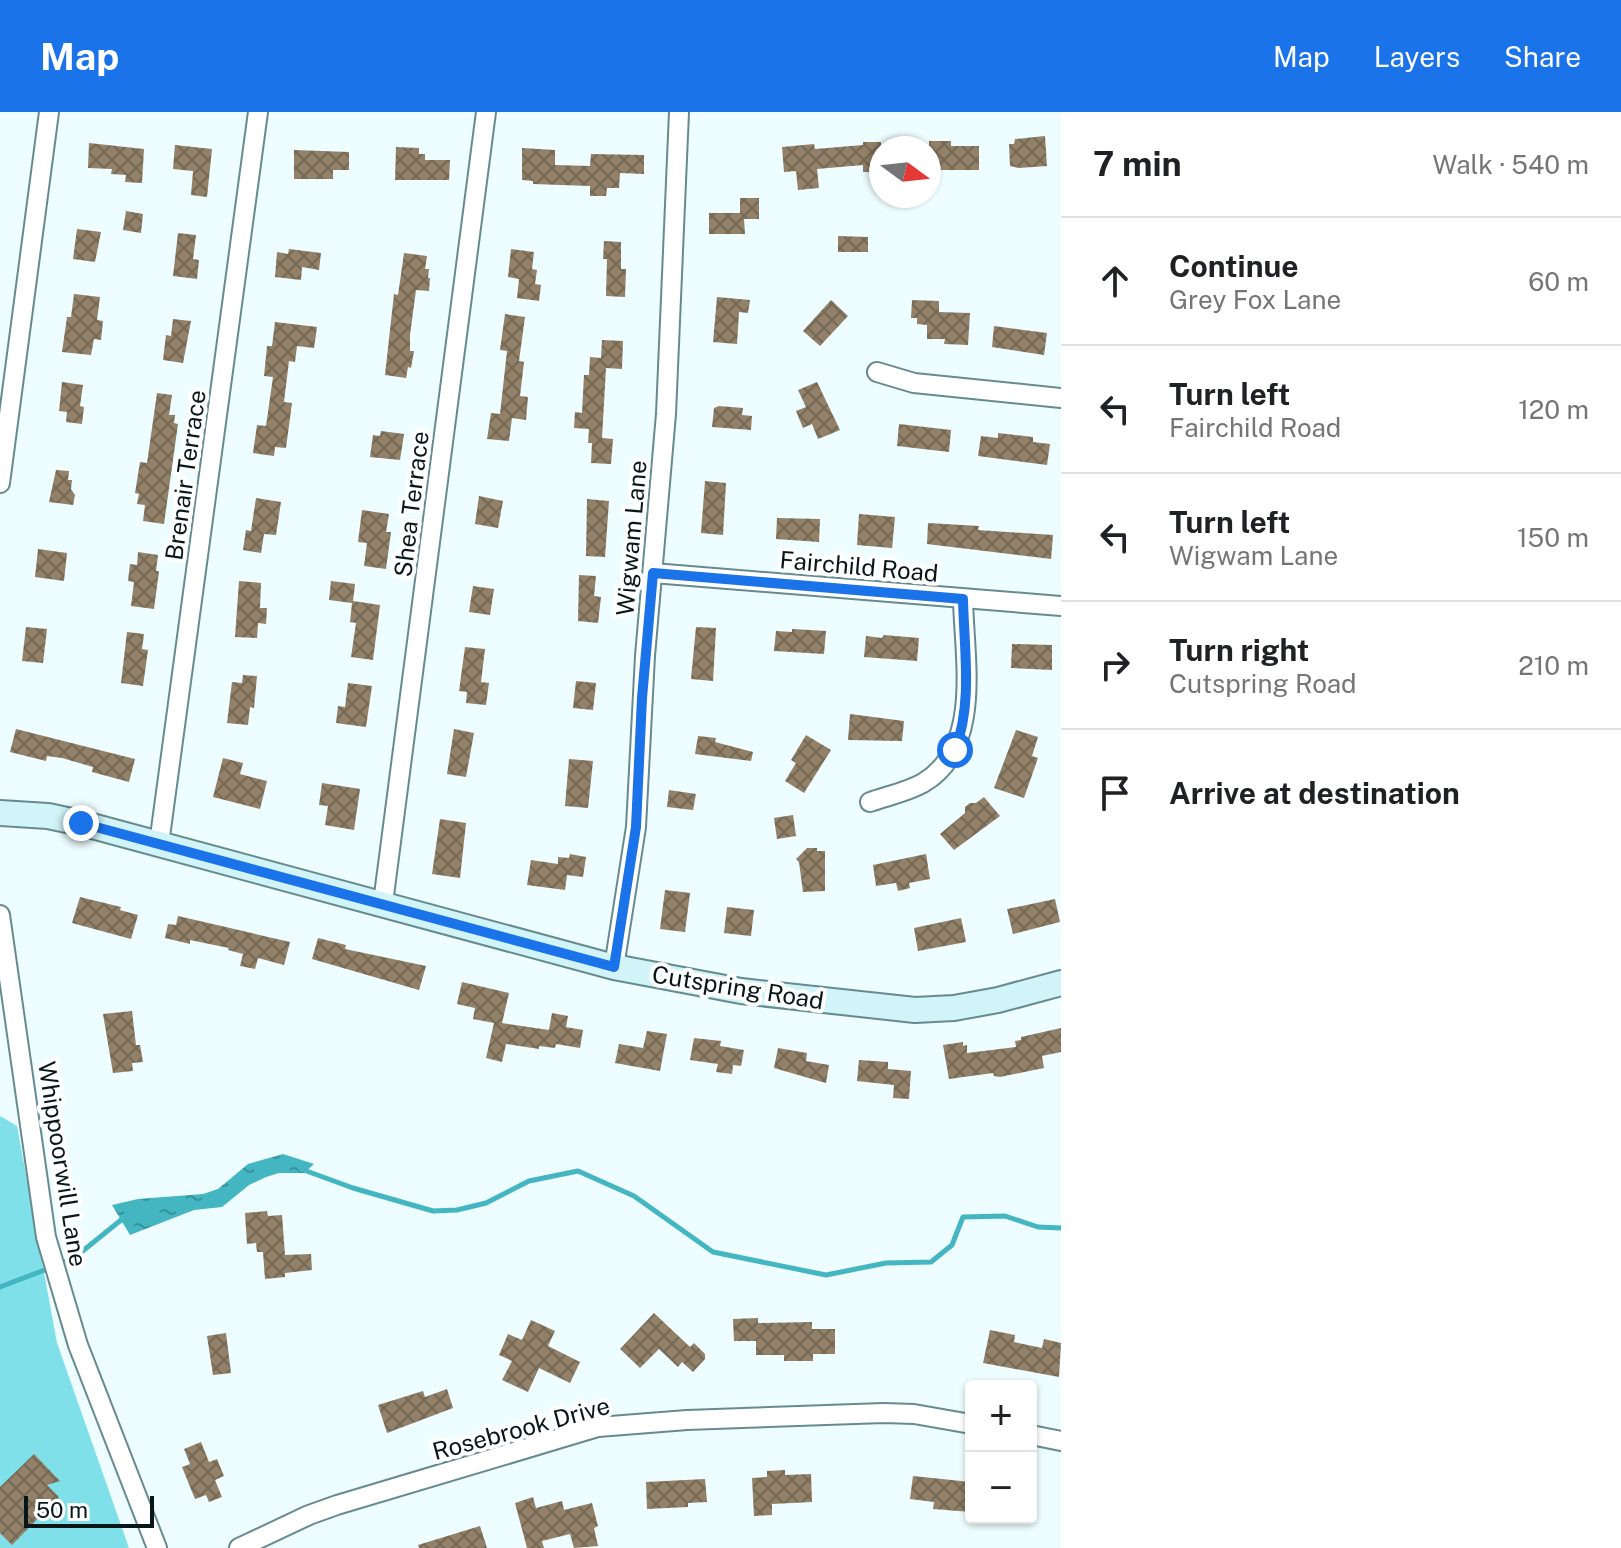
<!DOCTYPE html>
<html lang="en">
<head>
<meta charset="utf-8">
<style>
	:root { --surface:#fff; --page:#f6f6f6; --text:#202124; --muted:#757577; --line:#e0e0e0; --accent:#1a73e8 }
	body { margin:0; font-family:"Public Sans",sans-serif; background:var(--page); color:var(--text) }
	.controls { position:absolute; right:24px; bottom:24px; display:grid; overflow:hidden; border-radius:8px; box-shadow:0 2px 6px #0004 }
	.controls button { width:72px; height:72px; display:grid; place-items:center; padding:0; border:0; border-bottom:2px solid var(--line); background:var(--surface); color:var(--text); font:40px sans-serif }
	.compass { position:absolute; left:869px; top:24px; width:72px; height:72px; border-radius:50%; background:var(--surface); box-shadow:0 2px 6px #0004; rotate:105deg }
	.scale { position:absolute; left:24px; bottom:20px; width:130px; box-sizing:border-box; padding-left:8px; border:4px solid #071617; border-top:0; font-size:22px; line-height:28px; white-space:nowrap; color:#071617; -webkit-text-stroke:6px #fff; paint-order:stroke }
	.stop { position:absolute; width:24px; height:24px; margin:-18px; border:6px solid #1a73e8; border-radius:50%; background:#fff }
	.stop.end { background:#1a73e8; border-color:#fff; box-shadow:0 2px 8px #0008 }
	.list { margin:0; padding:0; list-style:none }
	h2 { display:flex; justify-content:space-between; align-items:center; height:104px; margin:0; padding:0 32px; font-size:34px }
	h2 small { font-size:26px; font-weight:400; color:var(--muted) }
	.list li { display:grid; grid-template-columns:52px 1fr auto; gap:24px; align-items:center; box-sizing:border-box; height:128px; padding:0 32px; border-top:2px solid var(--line) }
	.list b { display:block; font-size:30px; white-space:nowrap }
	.list p { margin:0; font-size:26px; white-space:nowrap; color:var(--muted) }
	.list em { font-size:26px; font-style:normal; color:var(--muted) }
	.icon { flex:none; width:44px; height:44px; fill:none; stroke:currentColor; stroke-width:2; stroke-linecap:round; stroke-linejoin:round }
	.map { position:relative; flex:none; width:1061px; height:1436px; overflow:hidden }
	header { display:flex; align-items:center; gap:48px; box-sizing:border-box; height:112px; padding:0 40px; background:var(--accent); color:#fff }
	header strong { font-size:38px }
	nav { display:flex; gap:44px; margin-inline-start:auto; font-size:28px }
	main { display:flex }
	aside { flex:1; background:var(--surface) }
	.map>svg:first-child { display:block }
	.green { fill:#80e0e9 }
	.water { fill:url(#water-ripples) }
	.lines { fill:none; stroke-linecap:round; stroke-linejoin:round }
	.stream { stroke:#43b6c1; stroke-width:5 }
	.building { fill:url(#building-cross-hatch) }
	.street-casing { stroke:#668b8f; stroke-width:22 }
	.secondary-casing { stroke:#668b8f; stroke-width:28 }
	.street { stroke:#fff; stroke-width:18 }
	.secondary { stroke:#d0f4f7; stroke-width:24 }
	.route { stroke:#1a73e8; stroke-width:10 }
	.labels { text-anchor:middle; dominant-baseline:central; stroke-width:8; stroke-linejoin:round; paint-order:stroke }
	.street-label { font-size:24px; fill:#071617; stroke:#fff }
</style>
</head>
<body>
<header>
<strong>Map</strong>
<nav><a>Map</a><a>Layers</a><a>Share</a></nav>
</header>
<main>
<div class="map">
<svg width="1061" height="1436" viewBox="0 0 1061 1436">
	<defs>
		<pattern id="water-ripples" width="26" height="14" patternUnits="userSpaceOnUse" patternTransform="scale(2)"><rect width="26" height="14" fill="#43b6c1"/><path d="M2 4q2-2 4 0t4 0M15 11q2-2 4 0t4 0" fill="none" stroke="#36939c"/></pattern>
		<pattern id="building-cross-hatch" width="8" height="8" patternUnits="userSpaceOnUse" patternTransform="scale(2)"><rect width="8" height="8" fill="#928168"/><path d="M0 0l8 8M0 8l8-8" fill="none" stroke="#756955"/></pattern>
	</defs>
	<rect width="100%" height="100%" fill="#eefdff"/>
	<polygon class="green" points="0,1004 17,1014 57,1231 129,1436 0,1436"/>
	<polygon class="water" points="283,1042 314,1052 304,1061 279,1061 266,1065 249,1073 222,1095 194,1098 130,1123 112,1093 138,1087 203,1082 218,1077 248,1052"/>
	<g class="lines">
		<g class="stream">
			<polyline points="301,1057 353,1076 433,1099 457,1098 486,1091 529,1069 578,1059 634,1084 713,1140 826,1163 886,1151 931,1150 952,1133 963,1105 1005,1104 1038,1115 1061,1116"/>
			<polyline points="59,1152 74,1146 121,1108 126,1108"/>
			<polyline points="0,1175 50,1156"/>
		</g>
	</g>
	<g class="building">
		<polygon points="1045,24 1047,54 1019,56 1010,54 1009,32 1014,32 1015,27"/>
		<polygon points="929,29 951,29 951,34 979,34 979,58 934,58 934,53 929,53"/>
		<polygon points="863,30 881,30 881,60 863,60 863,53 817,57 819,76 798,78 796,59 784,60 782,35 814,32 815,37 863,33"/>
		<polygon points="89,31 144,37 142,71 125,70 126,63 111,62 112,57 88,56"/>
		<polygon points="175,33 212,37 207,85 191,83 193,59 173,57"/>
		<polygon points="396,35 419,36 419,42 425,42 425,48 450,48 449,68 395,68"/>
		<polygon points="522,36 555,38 555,53 590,54 591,42 644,43 644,62 620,61 619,76 607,76 606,84 590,84 590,74 533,72 533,69 522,68"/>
		<polygon points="294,38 349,40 349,58 333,58 333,67 294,67"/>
		<polygon points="740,86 759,86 759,107 744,107 745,122 709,122 709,101 740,101"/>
		<polygon points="126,99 143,102 141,121 123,118"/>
		<polygon points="77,117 101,120 95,150 73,147"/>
		<polygon points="178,121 196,123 193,147 199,148 197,167 173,164"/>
		<polygon points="838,124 868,125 868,140 838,140"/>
		<polygon points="604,129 621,130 621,157 626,157 625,185 606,184 607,147 603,147"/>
		<polygon points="289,137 321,141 319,158 302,155 301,168 275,165 277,140 288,142"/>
		<polygon points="511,137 534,140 532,157 537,158 535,172 541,173 539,189 517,186 519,167 508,165"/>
		<polygon points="404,141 427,144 425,157 429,157 428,166 430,166 429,179 416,178 410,223 410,239 414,239 411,256 408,255 406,266 385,263 394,182 398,183"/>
		<polygon points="74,182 100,185 97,208 103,209 101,228 94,227 91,243 62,240 67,205 71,205"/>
		<polygon points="717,185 750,188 748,201 739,200 737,232 713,230"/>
		<polygon points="831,188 848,204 820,234 803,219"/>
		<polygon points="912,188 939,189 939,200 970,201 968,233 944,232 945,227 927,227 927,213 917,212 917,206 911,206"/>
		<polygon points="505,202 525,205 519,249 524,250 520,284 528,285 526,308 512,306 509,329 487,327 491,301 500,302 507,239 500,238"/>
		<polygon points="173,207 191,209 183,251 163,248 166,223 171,224"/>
		<polygon points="275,210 317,215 314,236 297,234 295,250 289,249 284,290 292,291 286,336 275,335 274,344 253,341 257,313 266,314 273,265 264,264 267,234 272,234"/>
		<polygon points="994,214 1047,221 1044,243 992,235"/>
		<polygon points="602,228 623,229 622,257 606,256 602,326 613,327 611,352 591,351 592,331 588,331 589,317 574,316 575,300 582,301 584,263 589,263 590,245 601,246"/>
		<polygon points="62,270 83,273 80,294 84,295 82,312 66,310 67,300 59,299"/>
		<polygon points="817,270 840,318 818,327 812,312 803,316 796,299 806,295 798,278"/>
		<polygon points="157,281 172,283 169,303 175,303 174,311 178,312 164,412 143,409 145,393 137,392 139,382 135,381 140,350 147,351"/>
		<polygon points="719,294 743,296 742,303 752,304 751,318 712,315 714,296"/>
		<polygon points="899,312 951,318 949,340 897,334"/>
		<polygon points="381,319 404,322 400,348 370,345 373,323 380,324"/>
		<polygon points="998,321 1033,325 1033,330 1050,332 1047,353 978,344 981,324 998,326"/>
		<polygon points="56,358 69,359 68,368 72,368 71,377 75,383 73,393 49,390"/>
		<polygon points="705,369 726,371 723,423 701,421"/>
		<polygon points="479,384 503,389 498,416 475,412"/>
		<polygon points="256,386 281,390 276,423 264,422 261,441 243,438 246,418 251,419"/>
		<polygon points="587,387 609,389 605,445 586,444"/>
		<polygon points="362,398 389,402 386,420 391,420 386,457 364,454 367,431 358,430"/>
		<polygon points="859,402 895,405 892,436 857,433"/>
		<polygon points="777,406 820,407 819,430 776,427"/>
		<polygon points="928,411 979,414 978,418 1053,423 1051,447 927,432"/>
		<polygon points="38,437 67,441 64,469 35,465"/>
		<polygon points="138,440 158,443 156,459 159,459 154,497 131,494 134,470 128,469 130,452 137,453"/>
		<polygon points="579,463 596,464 594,484 601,485 598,511 578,509"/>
		<polygon points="239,469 261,471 260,496 267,496 266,512 258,511 257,526 235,525"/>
		<polygon points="331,469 355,472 353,489 380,493 373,548 351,545 356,511 350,510 352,491 329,488"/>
		<polygon points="473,474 494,477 490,503 469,500"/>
		<polygon points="26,515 47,517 43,551 22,549"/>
		<polygon points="696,515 716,516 713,569 691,567"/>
		<polygon points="792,517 826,519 824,542 774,539 776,519 792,520"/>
		<polygon points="127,520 144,522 142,537 148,538 143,574 121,571"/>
		<polygon points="884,523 919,526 917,549 864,545 866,524 882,526"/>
		<polygon points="1012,532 1052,533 1052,558 1011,556"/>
		<polygon points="465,535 485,537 481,570 489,571 486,593 466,591 467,580 459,579"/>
		<polygon points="243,563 257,564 254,596 250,595 248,613 227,611 232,570 242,571"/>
		<polygon points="576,569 596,571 593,598 573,596"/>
		<polygon points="348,571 372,574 366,615 336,611 338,594 345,595"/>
		<polygon points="850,602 904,609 902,629 848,628"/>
		<polygon points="16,617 135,647 129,670 92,660 93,655 62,646 47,644 46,649 10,640"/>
		<polygon points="454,617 474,621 466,665 447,662"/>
		<polygon points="1016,618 1038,625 1032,644 1038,646 1024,686 994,676"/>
		<polygon points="806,623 831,638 804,681 785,669 796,651 791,648"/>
		<polygon points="698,624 716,626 715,630 753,640 751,649 695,642"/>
		<polygon points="223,646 243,651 240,662 267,669 260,697 213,685"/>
		<polygon points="569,647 593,649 588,696 565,694"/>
		<polygon points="322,671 360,677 354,718 325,713 328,694 319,693"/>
		<polygon points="669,678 696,682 693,698 667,695"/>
		<polygon points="984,685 1000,704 954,738 940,722 965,701 965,695 970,691 976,691"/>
		<polygon points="793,703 796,724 777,727 774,706"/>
		<polygon points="440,707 466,711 460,766 432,762"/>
		<polygon points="807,736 817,736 817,739 825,739 825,779 803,780 799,750 796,747"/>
		<polygon points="570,742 586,745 583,765 567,763 565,778 527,773 531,748 558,752 558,745 569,746"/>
		<polygon points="926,742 930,767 909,771 910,776 898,779 896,771 876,774 873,753"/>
		<polygon points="665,778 690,781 685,820 660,817"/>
		<polygon points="80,785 121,795 120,798 138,803 131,827 72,811"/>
		<polygon points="1055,787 1060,810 1013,822 1007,797"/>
		<polygon points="727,795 754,798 751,824 724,821"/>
		<polygon points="178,804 290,830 284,853 258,846 255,857 240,854 243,842 228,838 229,836 190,828 190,832 165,826 168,812 176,813"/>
		<polygon points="961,806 966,830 918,839 914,816"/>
		<polygon points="318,826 346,833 345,837 426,854 419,878 312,847"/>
		<polygon points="462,870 509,881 502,911 549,918 552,901 568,904 566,915 583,918 580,936 556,932 555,936 539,934 539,937 506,932 502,950 486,946 494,911 473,907 475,896 457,892"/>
		<polygon points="132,899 136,933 140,933 143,950 132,951 133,959 113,961 103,902"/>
		<polygon points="1061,916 1061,940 1042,944 1044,956 1000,965 994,964 993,961 949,967 943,933 963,930 963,934 967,933 967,941 1016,935 1015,929 1021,928 1021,925"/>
		<polygon points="647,919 667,922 660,959 615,951 619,932 643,936"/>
		<polygon points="694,926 721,929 720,934 744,938 741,954 733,953 732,962 716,960 718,952 690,948"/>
		<polygon points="778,936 807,941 806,949 829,953 826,971 774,956"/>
		<polygon points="859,948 888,950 888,957 911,959 909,987 893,986 894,973 857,969"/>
		<polygon points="267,1099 268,1104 282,1103 285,1143 311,1142 312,1158 285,1161 285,1165 265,1167 263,1140 257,1140 256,1131 247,1132 245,1101"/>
		<polygon points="654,1201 690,1235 694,1231 705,1242 705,1247 693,1260 682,1250 678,1255 659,1237 640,1256 620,1237"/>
		<polygon points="758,1206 758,1211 812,1210 812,1217 835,1217 835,1242 813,1242 813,1249 784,1249 784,1243 756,1243 756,1229 734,1229 733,1207"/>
		<polygon points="531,1208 555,1219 548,1234 580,1250 570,1271 539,1256 528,1280 502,1268 512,1249 499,1243 508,1222 522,1228"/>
		<polygon points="990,1218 1015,1223 1014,1230 1042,1236 1044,1227 1061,1231 1059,1265 983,1251"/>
		<polygon points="226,1221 231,1261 213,1263 207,1224"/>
		<polygon points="447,1277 453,1296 387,1321 378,1293 423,1279 425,1285"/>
		<polygon points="201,1330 209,1350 217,1347 224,1364 215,1368 222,1385 209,1390 206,1383 195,1387 182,1355 190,1352 184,1337"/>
		<polygon points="34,1342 60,1369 47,1373 59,1385 12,1433 0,1421 0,1375"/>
		<polygon points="785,1358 785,1363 811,1362 812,1390 772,1392 772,1403 754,1404 752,1366 767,1365 767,1359"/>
		<polygon points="913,1364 971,1370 971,1400 933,1397 934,1390 910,1387"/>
		<polygon points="705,1367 707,1390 688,1391 688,1395 647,1397 646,1370"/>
		<polygon points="533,1385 536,1396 562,1389 564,1398 592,1391 598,1414 594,1416 598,1434 574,1436 570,1422 542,1429 544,1436 527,1436 515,1391"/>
		<polygon points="480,1414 487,1436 419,1436 418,1433"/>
	</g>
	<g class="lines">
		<defs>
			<g id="street">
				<polyline points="877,260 914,271 1061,286"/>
				<polyline points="0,371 49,0"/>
				<polyline points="653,461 1061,494"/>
				<path d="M870 690C887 684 907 680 923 671 983 636 964 546 963 487"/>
				<polyline points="159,732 258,0"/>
				<polyline points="383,791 486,0"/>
				<polyline points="0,803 46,1125 78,1233 157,1436"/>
				<polyline points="614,855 636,715 645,544 666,302 679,0"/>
				<polyline points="1031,1323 1061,1329"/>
				<polyline points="239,1436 309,1403 337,1393 598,1315 687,1308 884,1301 914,1302 971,1312"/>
			</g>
			<polyline id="secondary" points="0,701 48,704 81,711 614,855 741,879 915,898 954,896 998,888 1061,871"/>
		</defs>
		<use href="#street" class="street-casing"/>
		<use href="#secondary" class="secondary-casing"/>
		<use href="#street" class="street"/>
		<use href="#secondary" class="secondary"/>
	</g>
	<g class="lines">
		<path class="route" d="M81 711 614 855 636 715 642 586 653 461 963 487C964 537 973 591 955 638"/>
	</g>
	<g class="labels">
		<g class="street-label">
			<text transform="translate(185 363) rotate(-82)">Brenair Terrace</text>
			<text transform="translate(411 392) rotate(-83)">Shea Terrace</text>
			<text transform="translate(631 426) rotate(-85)">Wigwam Lane</text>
			<text transform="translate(859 454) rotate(5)">Fairchild Road</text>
			<text transform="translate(738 875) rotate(9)">Cutspring Road</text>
			<text transform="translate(63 1052) rotate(81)">Whippoorwill Lane</text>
			<text transform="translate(521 1316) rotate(-15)">Rosebrook Drive</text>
		</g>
	</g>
</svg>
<div class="controls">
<button>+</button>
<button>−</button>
</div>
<svg class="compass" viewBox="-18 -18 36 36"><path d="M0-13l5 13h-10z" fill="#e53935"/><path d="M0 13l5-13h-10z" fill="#757577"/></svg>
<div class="scale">50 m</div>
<div class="stop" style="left:955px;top:638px"></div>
<div class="stop end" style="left:81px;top:711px"></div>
</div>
<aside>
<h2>7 min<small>Walk · 540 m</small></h2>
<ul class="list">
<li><svg class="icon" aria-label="ahead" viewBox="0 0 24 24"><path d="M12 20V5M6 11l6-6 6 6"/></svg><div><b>Continue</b><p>Grey Fox Lane</p></div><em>60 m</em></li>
<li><svg class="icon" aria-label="left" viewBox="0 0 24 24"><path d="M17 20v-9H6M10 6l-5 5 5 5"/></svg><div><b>Turn left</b><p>Fairchild Road</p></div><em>120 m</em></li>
<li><svg class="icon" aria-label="left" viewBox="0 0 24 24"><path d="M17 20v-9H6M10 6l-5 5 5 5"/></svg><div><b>Turn left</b><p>Wigwam Lane</p></div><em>150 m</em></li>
<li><svg class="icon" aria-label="right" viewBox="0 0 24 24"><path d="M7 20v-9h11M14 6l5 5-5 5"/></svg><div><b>Turn right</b><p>Cutspring Road</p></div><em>210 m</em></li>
<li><svg class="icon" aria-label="arrive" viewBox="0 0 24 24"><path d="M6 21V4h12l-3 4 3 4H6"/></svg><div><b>Arrive at destination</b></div></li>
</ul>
</aside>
</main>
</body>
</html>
